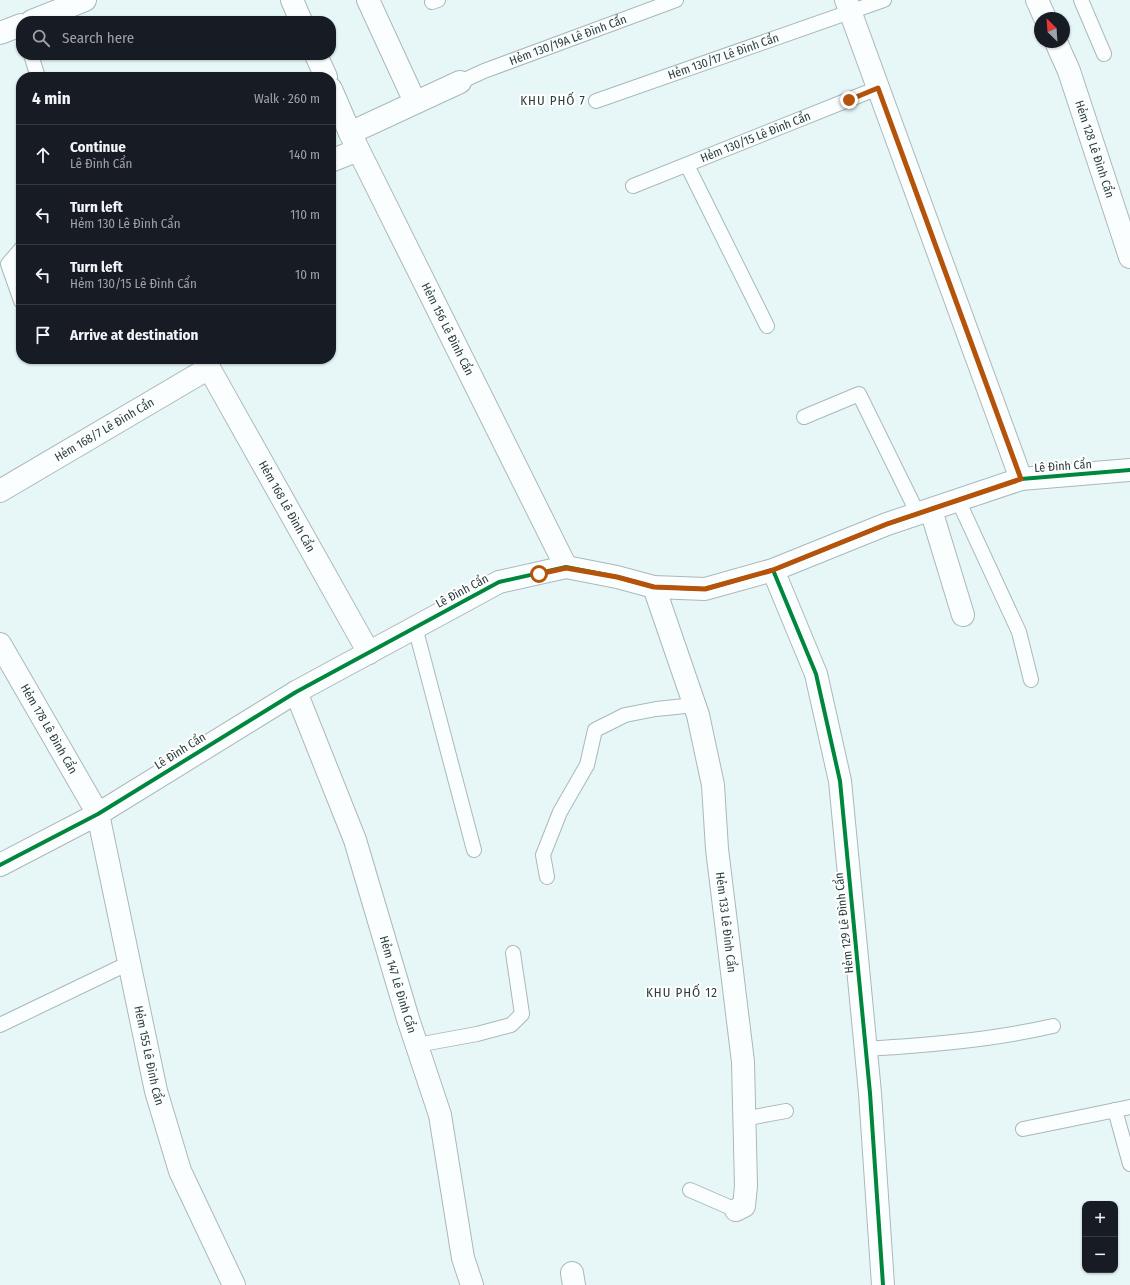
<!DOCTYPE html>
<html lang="en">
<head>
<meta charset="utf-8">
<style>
	:root { --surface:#171b24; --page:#242831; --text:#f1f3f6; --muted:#9ea1a6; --line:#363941 }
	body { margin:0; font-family:"Fira Sans Condensed",sans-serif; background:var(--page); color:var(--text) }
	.controls { position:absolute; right:12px; bottom:12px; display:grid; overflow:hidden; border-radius:8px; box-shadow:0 1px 3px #0004 }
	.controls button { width:36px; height:36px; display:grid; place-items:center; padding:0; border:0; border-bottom:1px solid var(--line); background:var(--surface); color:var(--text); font:20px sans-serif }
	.compass { position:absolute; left:1034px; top:12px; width:36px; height:36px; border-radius:50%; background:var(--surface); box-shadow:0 1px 3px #0004; rotate:335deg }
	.stop { position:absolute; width:12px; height:12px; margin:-9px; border:3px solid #b45309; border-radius:50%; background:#fff }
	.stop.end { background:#b45309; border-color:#fff; box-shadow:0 1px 4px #0008 }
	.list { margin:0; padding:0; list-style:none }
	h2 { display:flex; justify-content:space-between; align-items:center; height:52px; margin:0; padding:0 16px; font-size:17px }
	h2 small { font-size:13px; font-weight:400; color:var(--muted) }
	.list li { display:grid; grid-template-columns:26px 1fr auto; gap:12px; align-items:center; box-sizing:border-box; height:60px; padding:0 16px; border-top:1px solid var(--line) }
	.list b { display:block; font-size:15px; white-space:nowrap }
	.list p { margin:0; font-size:13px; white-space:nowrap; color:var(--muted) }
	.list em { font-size:13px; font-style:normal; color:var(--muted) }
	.icon { flex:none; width:22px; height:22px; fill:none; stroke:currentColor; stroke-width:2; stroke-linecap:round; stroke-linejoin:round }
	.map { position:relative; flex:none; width:1130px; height:1285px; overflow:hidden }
	.search { position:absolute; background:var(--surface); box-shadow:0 1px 3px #0004; left:16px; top:16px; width:320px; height:44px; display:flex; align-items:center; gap:10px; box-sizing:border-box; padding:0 14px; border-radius:16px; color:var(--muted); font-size:15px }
	.panel { position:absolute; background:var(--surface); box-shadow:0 1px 3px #0004; left:16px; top:72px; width:320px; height:292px; border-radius:16px }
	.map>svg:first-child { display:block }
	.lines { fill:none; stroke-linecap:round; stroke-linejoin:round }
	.service-casing { stroke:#abb8b9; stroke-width:16 }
	.minor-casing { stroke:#abb8b9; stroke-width:24 }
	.tertiary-casing { stroke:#abb8b9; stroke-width:24 }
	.service { stroke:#fbfefe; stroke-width:14 }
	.minor { stroke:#fbfefe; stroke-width:22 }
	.tertiary { stroke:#fbfefe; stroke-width:22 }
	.cycleway-casing { stroke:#fff; stroke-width:6 }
	.cycleway { stroke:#00873e; stroke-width:4 }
	.route { stroke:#b45309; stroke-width:5 }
	.labels { text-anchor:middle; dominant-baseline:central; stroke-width:4; stroke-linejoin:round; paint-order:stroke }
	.street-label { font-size:12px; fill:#2e3d3d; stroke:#fff }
	.neighbourhood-label { font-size:13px; letter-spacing:1px; fill:#2e3d3d; stroke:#fff }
</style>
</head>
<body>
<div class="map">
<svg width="1130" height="1285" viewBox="0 0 1130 1285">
	<rect width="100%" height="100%" fill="#e7f6f7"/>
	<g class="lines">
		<defs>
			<g id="service">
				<polyline points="1081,0 1104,54"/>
				<polyline points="432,2 438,0"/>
				<polyline points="31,55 38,77"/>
				<path id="s1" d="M460 82 484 71 676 0"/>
				<path id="s2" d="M596 101 884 0"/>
				<polyline points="687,165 767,326"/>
				<path id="s3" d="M633 186 878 88"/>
				<polyline points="21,249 8,264 21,301"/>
				<polyline points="804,417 859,394 918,514"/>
				<polyline points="958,500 1019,632 1031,680"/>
				<polyline points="415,627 474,850"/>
				<polyline points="547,877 543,855 560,812 587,765 595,730 625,715 656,709 695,705"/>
				<polyline points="0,1025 129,963"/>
				<polyline points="417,1045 477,1034 511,1025 522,1014 513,953"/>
				<path d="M866 1049C929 1045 992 1040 1053 1026"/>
				<polyline points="1115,1110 1130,1164"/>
				<polyline points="743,1119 786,1111"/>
				<polyline points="1023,1129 1130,1107"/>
				<polyline points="690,1190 736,1210"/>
			</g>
			<g id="minor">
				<polyline points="292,0 301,21"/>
				<polyline points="368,0 415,102"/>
				<polyline points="846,0 1021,479"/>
				<polyline points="1037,0 1045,18"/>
				<polyline points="32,21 85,0"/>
				<polyline points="0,33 21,25"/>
				<path id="s4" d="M1056 42 1069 71 1130 257"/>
				<polyline points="316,55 326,77"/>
				<path id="s5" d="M331 89 350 133 566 567"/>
				<polyline points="350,133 460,82"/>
				<polyline points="333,160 358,150"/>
				<path id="s6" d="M204 359 369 653"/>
				<path id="s7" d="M0 491 209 368"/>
				<polyline points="931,510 963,615"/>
				<polyline points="773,570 816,674 840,781 870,1093 883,1285"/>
				<path id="s8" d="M654 587 698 715 713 785 717 849 743 1062 746 1186 744 1206 736 1210"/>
				<path id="s9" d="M0 644 98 814 156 1091 180 1171 234 1285"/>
				<path id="s10" d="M296 692 355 840 408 1019 440 1115 463 1258 472 1285"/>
				<polyline points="572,1273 574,1285"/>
			</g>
			<polyline id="tertiary" points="0,865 98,814 296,692 499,582 566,567 617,577 654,587 705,589 773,570 887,524 1021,479 1130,470"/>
		</defs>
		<use href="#service" class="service-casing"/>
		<use href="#minor" class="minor-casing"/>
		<use href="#tertiary" class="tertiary-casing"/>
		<use href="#service" class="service"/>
		<use href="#minor" class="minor"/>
		<use href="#tertiary" class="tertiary"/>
		<defs>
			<g id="cycleway">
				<polyline points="773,570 816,674 840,781 870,1093 883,1285"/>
				<polyline points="0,865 98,814 296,692 499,582 566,567 617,577 654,587 705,589 773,570 887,524 1021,479 1130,470"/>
			</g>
		</defs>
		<use href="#cycleway" class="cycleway-casing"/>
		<use href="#cycleway" class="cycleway"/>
	</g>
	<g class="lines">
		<polyline class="route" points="539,574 566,568 617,577 654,587 705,589 773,570 887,524 1021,479 878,88 849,100"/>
	</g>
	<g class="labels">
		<g class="street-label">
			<text stroke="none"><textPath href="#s1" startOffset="116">Hẻm 130/19A Lê Đình Cẩn</textPath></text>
			<text stroke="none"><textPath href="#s2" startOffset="135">Hẻm 130/17 Lê Đình Cẩn</textPath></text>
			<text stroke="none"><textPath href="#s3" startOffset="132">Hẻm 130/15 Lê Đình Cẩn</textPath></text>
			<text stroke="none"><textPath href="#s4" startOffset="114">Hẻm 128 Lê Đình Cẩn</textPath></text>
			<text stroke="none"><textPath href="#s5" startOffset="267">Hẻm 156 Lê Đình Cẩn</textPath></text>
			<text stroke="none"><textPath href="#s7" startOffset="121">Hẻm 168/7 Lê Đình Cẩn</textPath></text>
			<text transform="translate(1063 466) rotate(-4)">Lê Đình Cẩn</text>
			<text stroke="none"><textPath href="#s6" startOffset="169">Hẻm 168 Lê Đình Cẩn</textPath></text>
			<text transform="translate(462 591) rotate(-28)">Lê Đình Cẩn</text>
			<text stroke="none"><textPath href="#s9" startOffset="98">Hẻm 178 Lê Đình Cẩn</textPath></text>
			<text transform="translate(180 751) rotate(-32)">Lê Đình Cẩn</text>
			<text stroke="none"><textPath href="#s8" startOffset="345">Hẻm 133 Lê Đình Cẩn</textPath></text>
			<text transform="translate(844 923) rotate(-96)">Hẻm 129 Lê Đình Cẩn</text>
			<text stroke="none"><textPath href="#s10" startOffset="310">Hẻm 147 Lê Đình Cẩn</textPath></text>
			<text stroke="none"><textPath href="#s9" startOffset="443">Hẻm 155 Lê Đình Cẩn</textPath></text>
		</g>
		<g class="neighbourhood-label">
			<text x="553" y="100">KHU PHỐ 7</text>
			<text x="682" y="992">KHU PHỐ 12</text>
		</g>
	</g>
</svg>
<div class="controls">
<button>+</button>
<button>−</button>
</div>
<svg class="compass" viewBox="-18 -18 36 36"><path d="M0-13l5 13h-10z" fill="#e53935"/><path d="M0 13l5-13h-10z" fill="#9ea1a6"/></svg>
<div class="stop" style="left:539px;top:574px"></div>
<div class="stop end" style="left:849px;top:100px"></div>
<div class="search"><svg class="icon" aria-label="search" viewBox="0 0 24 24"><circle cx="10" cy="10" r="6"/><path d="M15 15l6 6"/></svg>Search here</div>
<section class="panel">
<h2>4 min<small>Walk · 260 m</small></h2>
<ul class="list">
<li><svg class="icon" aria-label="ahead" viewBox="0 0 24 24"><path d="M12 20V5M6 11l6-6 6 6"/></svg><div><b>Continue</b><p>Lê Đình Cẩn</p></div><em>140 m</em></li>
<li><svg class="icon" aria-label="left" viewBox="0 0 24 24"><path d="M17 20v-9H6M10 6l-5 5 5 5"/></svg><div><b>Turn left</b><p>Hẻm 130 Lê Đình Cẩn</p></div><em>110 m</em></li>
<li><svg class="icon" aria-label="left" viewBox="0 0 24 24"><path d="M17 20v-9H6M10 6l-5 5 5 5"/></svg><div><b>Turn left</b><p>Hẻm 130/15 Lê Đình Cẩn</p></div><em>10 m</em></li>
<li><svg class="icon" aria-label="arrive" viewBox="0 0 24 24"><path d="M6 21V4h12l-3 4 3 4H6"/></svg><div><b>Arrive at destination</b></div></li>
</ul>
</section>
</div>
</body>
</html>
